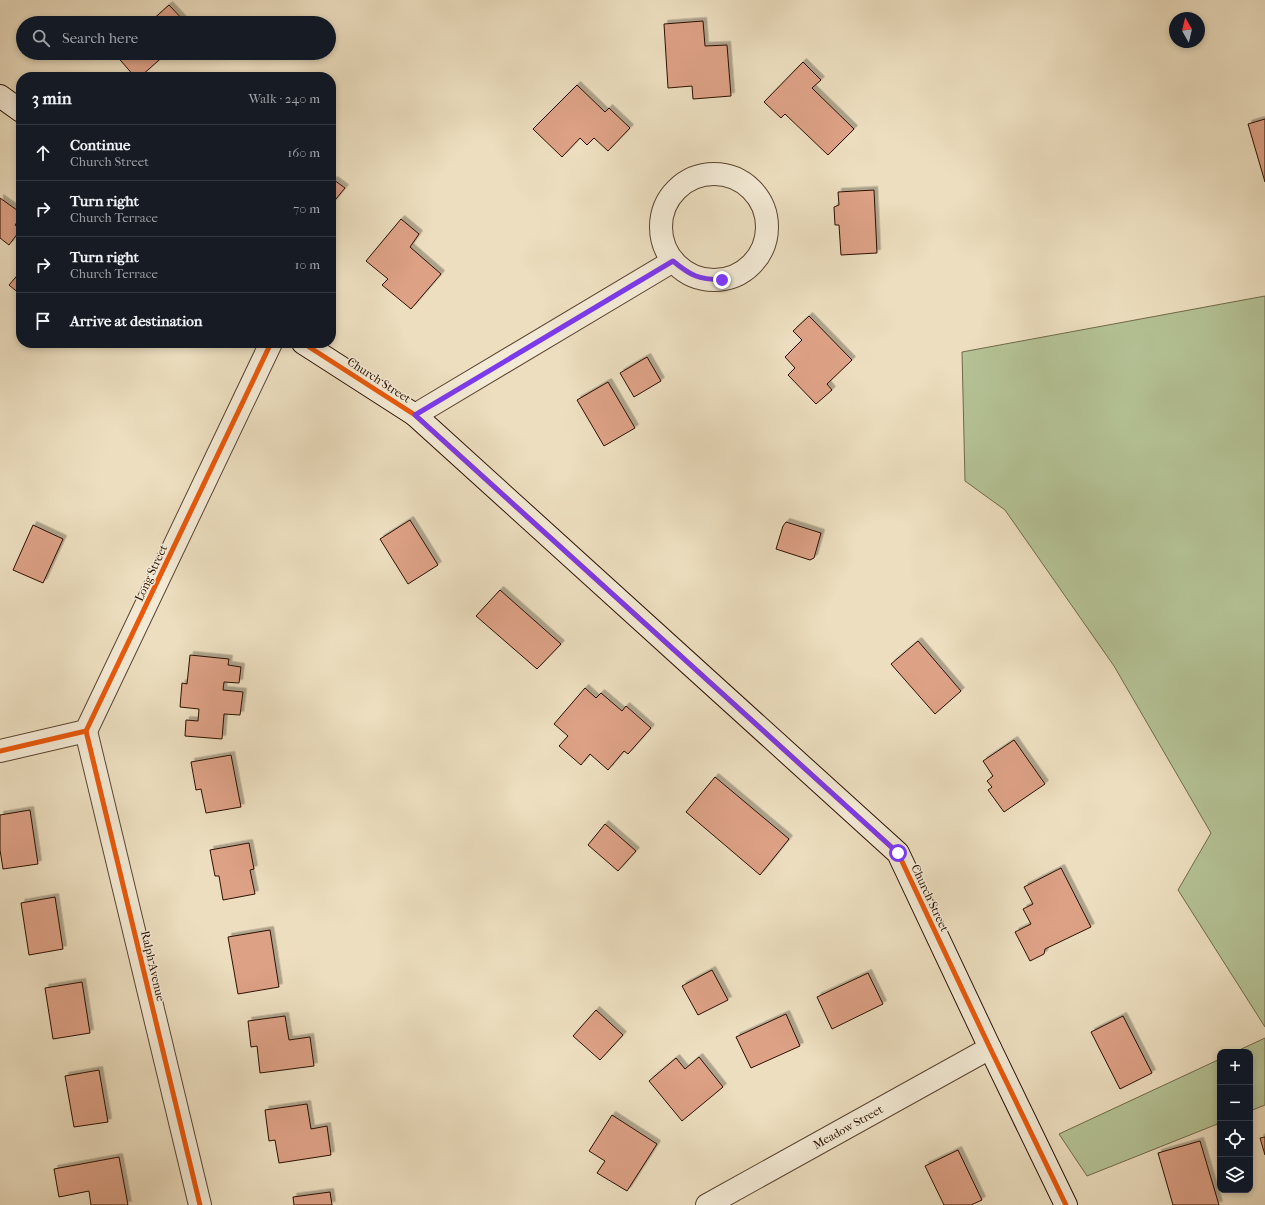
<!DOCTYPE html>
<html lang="en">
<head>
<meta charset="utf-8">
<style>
	:root { --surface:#171b24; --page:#242831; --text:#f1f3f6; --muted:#9ea1a6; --line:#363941 }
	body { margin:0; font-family:"IM FELL French Canon",serif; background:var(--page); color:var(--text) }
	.controls { position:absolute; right:12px; bottom:12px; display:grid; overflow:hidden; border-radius:8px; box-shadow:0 2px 6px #0003 }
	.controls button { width:36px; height:36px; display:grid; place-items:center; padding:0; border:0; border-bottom:1px solid var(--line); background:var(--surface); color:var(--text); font:20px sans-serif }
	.compass { position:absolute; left:1169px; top:12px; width:36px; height:36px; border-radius:50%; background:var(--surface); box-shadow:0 2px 6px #0003; rotate:352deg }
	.stop { position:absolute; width:12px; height:12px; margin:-9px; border:3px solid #7c3aed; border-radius:50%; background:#fff }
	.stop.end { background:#7c3aed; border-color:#fff; box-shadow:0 1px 4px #0008 }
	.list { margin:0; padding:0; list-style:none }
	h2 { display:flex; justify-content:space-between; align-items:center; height:52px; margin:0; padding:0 16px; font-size:17px }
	h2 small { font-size:13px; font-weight:400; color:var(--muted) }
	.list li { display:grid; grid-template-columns:26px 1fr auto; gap:12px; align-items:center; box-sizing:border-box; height:56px; padding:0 16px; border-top:1px solid var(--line) }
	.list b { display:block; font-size:15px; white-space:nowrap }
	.list p { margin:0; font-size:13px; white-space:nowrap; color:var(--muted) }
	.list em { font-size:13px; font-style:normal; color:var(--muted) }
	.icon { flex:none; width:22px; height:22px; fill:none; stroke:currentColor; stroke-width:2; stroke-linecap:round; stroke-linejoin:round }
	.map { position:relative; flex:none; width:1265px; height:1205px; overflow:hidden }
	.search { position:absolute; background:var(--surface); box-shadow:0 2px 6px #0003; left:16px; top:16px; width:320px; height:44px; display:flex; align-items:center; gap:10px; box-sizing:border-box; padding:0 14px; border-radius:22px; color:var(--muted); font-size:15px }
	.panel { position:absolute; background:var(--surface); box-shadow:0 2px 6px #0003; left:16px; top:72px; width:320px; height:276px; border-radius:16px }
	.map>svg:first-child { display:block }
	.green { fill:#b4c295; stroke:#70694a }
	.building { fill:#dda186; stroke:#2b1000; filter:url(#shadow) }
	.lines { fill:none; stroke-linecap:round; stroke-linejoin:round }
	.street-casing { stroke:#5b4430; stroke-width:24 }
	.secondary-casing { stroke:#2b1000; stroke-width:24 }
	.street { stroke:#f3ead5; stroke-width:22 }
	.secondary { stroke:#f3ead5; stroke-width:22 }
	.cycleway-casing { stroke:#f3ead5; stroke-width:8 }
	.cycleway { stroke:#e8590c; stroke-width:5 }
	.route { stroke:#7c3aed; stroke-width:5 }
	.labels { text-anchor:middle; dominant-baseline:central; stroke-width:3; stroke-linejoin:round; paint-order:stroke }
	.street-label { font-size:12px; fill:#2b1000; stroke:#f3ead5 }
</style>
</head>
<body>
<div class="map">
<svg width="1265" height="1205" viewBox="0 0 1265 1205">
	<defs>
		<filter id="shadow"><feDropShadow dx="3.5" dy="-3.5" stdDeviation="0" flood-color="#0004"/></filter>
	</defs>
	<rect width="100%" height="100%" fill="#ecdebf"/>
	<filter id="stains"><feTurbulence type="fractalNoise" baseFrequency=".005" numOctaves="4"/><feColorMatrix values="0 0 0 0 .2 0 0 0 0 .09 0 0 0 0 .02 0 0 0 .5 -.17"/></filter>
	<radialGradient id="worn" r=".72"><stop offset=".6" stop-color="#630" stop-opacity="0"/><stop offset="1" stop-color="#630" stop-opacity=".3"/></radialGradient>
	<g class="green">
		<polygon points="1265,296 1265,1027 1178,890 1211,833 1114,666 1005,510 965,481 962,352"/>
		<polygon points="1265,1038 1265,1105 1250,1111 1250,1052 1235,1052"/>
		<polygon points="1220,1059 1220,1123 1087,1176 1059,1134"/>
	</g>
	<g class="building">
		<polygon points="169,5 186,23 149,23"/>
		<polygon points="703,21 705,46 727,45 731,96 693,99 692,86 668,88 664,24"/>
		<polygon points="114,53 167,53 140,77 135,77"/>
		<polygon points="803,62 821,80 812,88 854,129 828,155 785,114 781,118 764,102"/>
		<polygon points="577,85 605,112 609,108 630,128 608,151 594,138 587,145 580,138 562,157 533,129"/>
		<polygon points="1265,119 1265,182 1248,124"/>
		<polygon points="334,180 345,188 331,205 331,183"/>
		<polygon points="874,190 877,253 841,255 839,225 835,225 834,207 839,205 838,192"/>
		<polygon points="0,198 21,213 21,217 15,225 21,229 9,245 0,238"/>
		<polygon points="401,219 419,234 410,247 441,274 411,309 382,285 388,279 366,261"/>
		<polygon points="21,271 21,295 9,285"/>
		<polygon points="809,316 852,360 827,384 832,390 816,404 788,375 795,368 785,357 802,340 793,331"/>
		<polygon points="647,357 661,381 634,397 620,373"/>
		<polygon points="608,382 635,428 604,446 577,400"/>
		<polygon points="410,520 438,565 408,584 380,539"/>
		<polygon points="786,522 821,533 814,558 810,560 776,549 783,526"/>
		<polygon points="33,525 63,539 43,583 13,570"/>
		<polygon points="500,590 561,644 537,669 476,616"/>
		<polygon points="918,641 961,691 935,714 891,664"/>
		<polygon points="190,655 229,659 228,665 241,667 239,683 224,682 223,690 243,692 240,715 224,714 222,739 185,736 186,720 198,721 199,709 180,707 182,683 187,684"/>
		<polygon points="585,688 596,698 601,693 622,711 626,706 651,728 628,754 624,751 608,770 590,754 581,765 559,746 568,736 554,724"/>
		<polygon points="1014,740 1045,784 1004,812 988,790 992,787 987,781 993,776 983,761"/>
		<polygon points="231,755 241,807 206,813 201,789 196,790 191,762"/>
		<polygon points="715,777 789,839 760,875 686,812"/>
		<polygon points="30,810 38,864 3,869 0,850 0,815"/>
		<polygon points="605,824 636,851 618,871 588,845"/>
		<polygon points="249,843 254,869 250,870 255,894 223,900 219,876 215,876 210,850"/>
		<polygon points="1061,868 1091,927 1045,949 1044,954 1030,961 1015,932 1031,924 1023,909 1033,904 1024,887"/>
		<polygon points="55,897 63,949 29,955 21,903"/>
		<polygon points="270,930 279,987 238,994 228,937"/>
		<polygon points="712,970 728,1000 698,1015 682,986"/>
		<polygon points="868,973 883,1004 832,1029 817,997"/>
		<polygon points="82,982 90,1033 53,1039 45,988"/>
		<polygon points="596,1010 623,1035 600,1060 573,1036"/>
		<polygon points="786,1014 800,1046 751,1068 736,1037"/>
		<polygon points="285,1016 289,1040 310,1037 314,1066 260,1073 257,1046 251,1047 248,1021"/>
		<polygon points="1123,1016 1152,1073 1120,1089 1091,1032"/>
		<polygon points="699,1057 723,1087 682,1121 649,1081 676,1058 685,1069"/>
		<polygon points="99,1070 108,1122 74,1127 65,1076"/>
		<polygon points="307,1104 311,1129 327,1126 331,1155 279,1163 275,1140 269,1141 265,1110"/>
		<polygon points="612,1115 657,1144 627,1191 597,1173 605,1161 589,1151"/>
		<polygon points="1265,1137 1265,1155 1260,1138"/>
		<polygon points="1200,1141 1219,1205 1173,1205 1158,1153"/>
		<polygon points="958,1150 982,1200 971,1205 944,1205 925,1166"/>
		<polygon points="119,1157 128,1205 91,1205 89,1191 59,1197 54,1169"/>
		<polygon points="330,1192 332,1205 294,1205 293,1197"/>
	</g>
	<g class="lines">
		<defs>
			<g id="street">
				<circle cx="714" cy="227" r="53"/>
				<polyline points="415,415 673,261"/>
				<polyline points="86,731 200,1205"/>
				<polyline points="0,751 86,731 271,343"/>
				<polyline points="707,1205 990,1048"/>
			</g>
			<g id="secondary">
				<polyline points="0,96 21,111"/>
				<polyline points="303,343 415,415 898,853 990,1048 1066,1205"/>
			</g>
		</defs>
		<use href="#street" class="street-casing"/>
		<use href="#secondary" class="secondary-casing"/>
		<use href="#street" class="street"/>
		<use href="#secondary" class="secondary"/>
		<defs>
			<g id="cycleway">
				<polyline points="303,343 415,415 898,853 990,1048 1066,1205"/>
				<polyline points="86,731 200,1205"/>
				<polyline points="0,751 86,731 271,343"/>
			</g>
		</defs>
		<use href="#cycleway" class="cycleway-casing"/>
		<use href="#cycleway" class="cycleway"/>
	</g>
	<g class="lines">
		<path class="route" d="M722 280C698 279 691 276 673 261L415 415 898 853"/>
	</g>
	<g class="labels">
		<g class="street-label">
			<text transform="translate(379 380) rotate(33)">Church Street</text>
			<text transform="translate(151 573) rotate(-65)">Long Street</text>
			<text transform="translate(930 898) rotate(65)">Church Street</text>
			<text transform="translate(153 966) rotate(77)">Ralph Avenue</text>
			<text transform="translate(848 1127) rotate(-29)">Meadow Street</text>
		</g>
	</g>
	<rect width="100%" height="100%" filter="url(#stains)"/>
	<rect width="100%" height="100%" fill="url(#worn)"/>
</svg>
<div class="controls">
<button>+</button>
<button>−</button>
<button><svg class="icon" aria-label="locate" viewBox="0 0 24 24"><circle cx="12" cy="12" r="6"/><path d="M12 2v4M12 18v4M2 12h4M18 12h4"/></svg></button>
<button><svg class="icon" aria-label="layers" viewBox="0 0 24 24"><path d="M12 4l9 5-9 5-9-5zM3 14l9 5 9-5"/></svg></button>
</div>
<svg class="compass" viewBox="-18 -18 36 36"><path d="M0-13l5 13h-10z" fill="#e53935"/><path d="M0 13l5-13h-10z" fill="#9ea1a6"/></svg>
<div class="stop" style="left:898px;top:853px"></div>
<div class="stop end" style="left:722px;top:280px"></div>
<div class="search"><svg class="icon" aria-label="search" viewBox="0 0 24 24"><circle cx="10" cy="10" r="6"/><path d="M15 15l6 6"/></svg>Search here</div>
<section class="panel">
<h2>3 min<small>Walk · 240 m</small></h2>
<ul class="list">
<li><svg class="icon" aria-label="ahead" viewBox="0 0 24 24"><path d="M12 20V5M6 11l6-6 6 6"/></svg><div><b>Continue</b><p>Church Street</p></div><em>160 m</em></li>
<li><svg class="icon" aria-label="right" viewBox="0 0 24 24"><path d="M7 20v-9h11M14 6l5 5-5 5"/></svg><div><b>Turn right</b><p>Church Terrace</p></div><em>70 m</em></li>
<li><svg class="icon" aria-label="right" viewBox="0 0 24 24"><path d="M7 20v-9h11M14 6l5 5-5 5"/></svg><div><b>Turn right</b><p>Church Terrace</p></div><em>10 m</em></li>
<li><svg class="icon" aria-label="arrive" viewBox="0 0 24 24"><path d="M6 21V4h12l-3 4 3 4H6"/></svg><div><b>Arrive at destination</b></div></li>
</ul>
</section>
</div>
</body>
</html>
